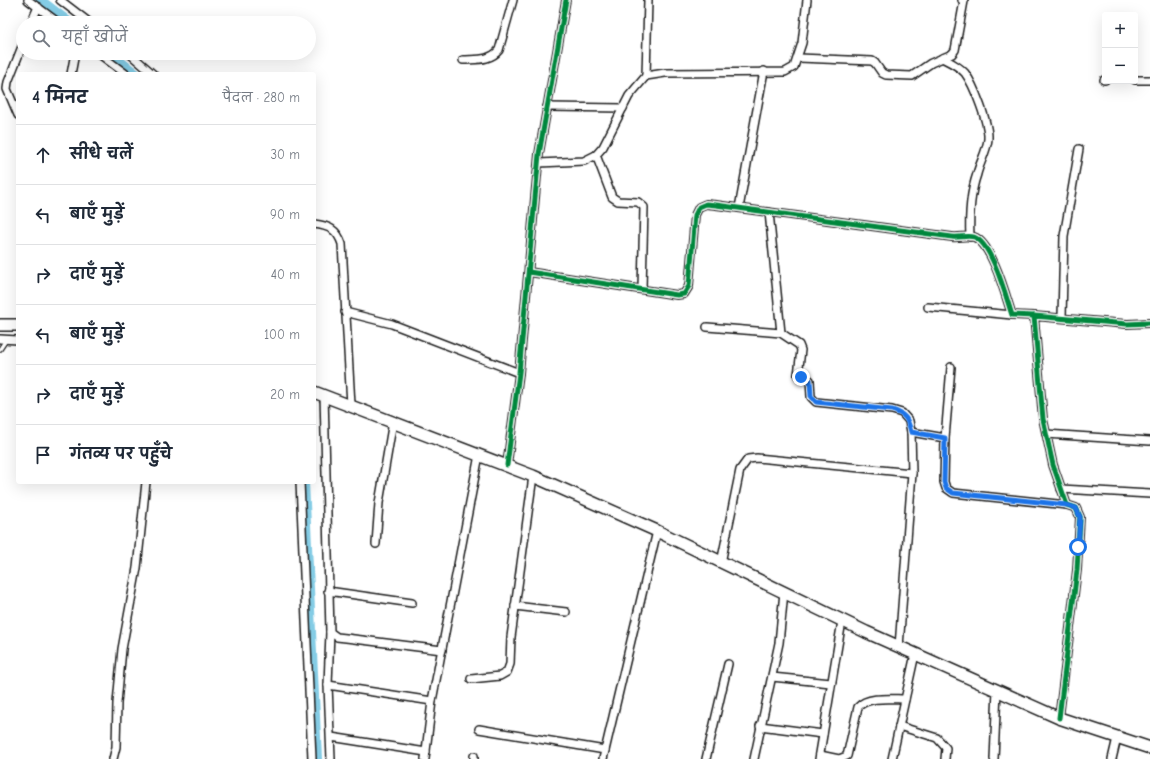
<!DOCTYPE html>
<html lang="hi">
<head>
<meta charset="utf-8">
<style>
	:root { --surface:#fff; --page:#f2f2f3; --text:#1f2937; --muted:#747a83; --line:#e0e1e3 }
	body { margin:0; font-family:"Comic Neue","Playpen Sans Deva",sans-serif; background:var(--page); color:var(--text) }
	.controls { position:absolute; right:12px; top:12px; display:grid; overflow:hidden; border-radius:4px; box-shadow:0 4px 16px #0002 }
	.controls button { width:36px; height:36px; display:grid; place-items:center; padding:0; border:0; border-bottom:1px solid var(--line); background:var(--surface); color:var(--text); font:20px sans-serif }
	.stop { position:absolute; width:12px; height:12px; margin:-9px; border:3px solid #1a73e8; border-radius:50%; background:#fff }
	.stop.end { background:#1a73e8; border-color:#fff; box-shadow:0 1px 4px #0008 }
	.list { margin:0; padding:0; list-style:none }
	h2 { display:flex; justify-content:space-between; align-items:center; height:52px; margin:0; padding:0 16px; font-size:17px }
	h2 small { font-size:13px; font-weight:400; color:var(--muted) }
	.list li { display:grid; grid-template-columns:26px 1fr auto; gap:12px; align-items:center; box-sizing:border-box; height:60px; padding:0 16px; border-top:1px solid var(--line) }
	.list b { display:block; font-size:15px; white-space:nowrap }
	.list em { font-size:13px; font-style:normal; color:var(--muted) }
	.icon { flex:none; width:22px; height:22px; fill:none; stroke:currentColor; stroke-width:2; stroke-linecap:round; stroke-linejoin:round }
	.map { position:relative; flex:none; width:1150px; height:759px; overflow:hidden }
	.search { position:absolute; background:var(--surface); box-shadow:0 4px 16px #0002; left:16px; top:16px; width:300px; height:44px; display:flex; align-items:center; gap:10px; box-sizing:border-box; padding:0 14px; border-radius:22px; color:var(--muted); font-size:15px }
	.panel { position:absolute; background:var(--surface); box-shadow:0 4px 16px #0002; left:16px; top:72px; width:300px; height:412px; border-radius:4px }
	.map>svg:first-child { display:block }
	.lines { fill:none; stroke-linecap:round; stroke-linejoin:round }
	.canal { stroke:#84cce5; stroke-width:10 }
	.service-casing { stroke:#1c1c1c; stroke-width:6 }
	.minor-casing { stroke:#1c1c1c; stroke-width:10 }
	.secondary-casing { stroke:#1c1c1c; stroke-width:14 }
	.service { stroke:#fff; stroke-width:3.5 }
	.minor { stroke:#fff; stroke-width:7 }
	.secondary { stroke:#fff; stroke-width:11 }
	.cycleway-casing { stroke:#fff; stroke-width:8 }
	.cycleway { stroke:#00873e; stroke-width:5 }
	.route { stroke:#1a73e8; stroke-width:5 }
</style>
</head>
<body>
<div class="map">
<svg width="1150" height="759" viewBox="0 0 1150 759">
	<rect width="100%" height="100%" fill="#fff"/>
	<filter id="ink" filterUnits="userSpaceOnUse"><feTurbulence type="fractalNoise" baseFrequency=".025" numOctaves="2"/><feDisplacementMap in="SourceGraphic" scale="8" xChannelSelector="R" yChannelSelector="G"/><feConvolveMatrix kernelMatrix="1 2 1 2 8 2 1 2 1" color-interpolation-filters="sRGB"/></filter>
	<g filter="url(#ink)">
		<g class="lines">
			<g class="canal">
				<polyline points="40,0 70,23"/>
				<polyline points="109,53 136,74"/>
				<polyline points="304,482 317,759"/>
			</g>
			<defs>
				<polyline id="service" points="0,349 6,340"/>
				<g id="minor">
					<polyline points="28,0 59,23"/>
					<polyline points="60,0 90,23"/>
					<polyline points="31,23 38,7"/>
					<polyline points="98,53 126,74"/>
					<polyline points="129,53 153,74"/>
					<polyline points="799,58 872,61 875,63 882,73 886,75 912,76 931,63 952,54 955,50 964,1 962,0"/>
					<path d="M942 58C950 62 959 66 965 73 974 85 989 124 988 139 987 151 980 162 977 174 970 194 969 216 970 237"/>
					<path d="M463 60C477 59 490 61 499 50L513 0"/>
					<polyline points="71,74 75,53"/>
					<polyline points="646,76 648,0"/>
					<polyline points="1104,80 1105,80"/>
					<polyline points="1135,80 1150,80"/>
					<polyline points="547,107 623,108"/>
					<polyline points="18,115 7,89 8,82 23,44"/>
					<polyline points="596,155 612,197 618,201 638,202 644,207 642,289"/>
					<polyline points="539,163 584,161 596,155 603,147 629,96 646,76 665,73 785,72 794,67 802,43 807,0"/>
					<polyline points="739,208 764,71"/>
					<path d="M314 224C329 226 337 229 342 244L351 405"/>
					<path d="M529 272 677 295 684 294 689 286 695 215 699 207 706 204 716 205 952 237C959 238 968 235 974 237 992 243 1006 297 1012 315L1034 316"/>
					<polyline points="928,307 1012,315"/>
					<polyline points="345,312 392,324 519,373"/>
					<polyline points="1062,317 1064,236 1079,149"/>
					<polyline points="707,327 781,333 769,212"/>
					<polyline points="781,333 799,345 801,350 798,375 810,380 811,397 816,402 892,410 902,413 909,421 911,432 912,473 899,647"/>
					<polyline points="0,339 18,340"/>
					<polyline points="324,395 330,632 337,637 346,638 442,650"/>
					<polyline points="911,432 945,438 944,482 946,488 953,493 1067,505"/>
					<polyline points="1046,434 1150,441"/>
					<polyline points="945,438 951,367"/>
					<polyline points="507,465 519,373 539,154 566,0"/>
					<polyline points="300,482 312,759"/>
					<polyline points="1061,489 1150,494"/>
					<polyline points="376,544 379,503 393,421"/>
					<polyline points="721,563 740,470 748,459 757,458 912,473"/>
					<polyline points="328,591 412,603"/>
					<polyline points="515,606 566,612"/>
					<polyline points="330,632 328,685 331,759"/>
					<polyline points="772,677 831,683"/>
					<polyline points="471,679 500,676 507,672 510,664 511,637 533,476"/>
					<polyline points="328,685 432,701"/>
					<polyline points="1059,718 1077,570 1080,517 1076,508 1067,505 1053,465 1043,419 1034,316 1127,324 1150,323"/>
					<polyline points="760,726 823,734"/>
					<polyline points="899,726 937,738 946,748 945,759"/>
					<polyline points="479,729 605,750"/>
					<polyline points="331,737 426,752"/>
					<path d="M820 755 839 759 847 756 858 707C868 696 891 699 905 699"/>
					<polyline points="113,759 116,747 117,703 122,649 137,568 146,482"/>
					<polyline points="425,759 432,701 479,455"/>
					<polyline points="474,759 474,756"/>
					<polyline points="603,759 657,531"/>
					<polyline points="706,759 728,664"/>
					<polyline points="754,759 779,643 784,592"/>
					<polyline points="819,759 842,621"/>
					<polyline points="892,759 915,654"/>
					<polyline points="994,759 997,690"/>
					<polyline points="1112,759 1117,738"/>
				</g>
				<g id="secondary">
					<polyline points="0,325 18,325"/>
					<polyline points="314,392 533,476 657,531 866,632 1059,718 1150,748"/>
				</g>
			</defs>
			<use href="#service" class="service-casing"/>
			<use href="#minor" class="minor-casing"/>
			<use href="#secondary" class="secondary-casing"/>
			<use href="#service" class="service"/>
			<use href="#minor" class="minor"/>
			<use href="#secondary" class="secondary"/>
			<defs>
				<g id="cycleway">
					<path d="M529 272 677 295 684 294 689 286 695 215 699 207 706 204 716 205 952 237C959 238 968 235 974 237 992 243 1006 297 1012 315L1034 316"/>
					<polyline points="507,465 519,373 539,154 566,0"/>
					<polyline points="1059,718 1077,570 1080,517 1076,508 1067,505 1053,465 1043,419 1034,316 1127,324 1150,323"/>
				</g>
			</defs>
			<use href="#cycleway" class="cycleway-casing"/>
			<use href="#cycleway" class="cycleway"/>
		</g>
	</g>
	<g class="lines" filter="url(#ink)">
		<path class="route" d="M801 377 810 380 811 396 816 402 892 410C905 414 908 419 911 432L945 438 944 482 946 488 953 493 1067 505 1076 508 1080 517 1078 547"/>
	</g>
</svg>
<div class="controls">
<button>+</button>
<button>−</button>
</div>
<div class="stop" style="left:1078px;top:547px"></div>
<div class="stop end" style="left:801px;top:377px"></div>
<div class="search"><svg class="icon" aria-label="search" viewBox="0 0 24 24"><circle cx="10" cy="10" r="6"/><path d="M15 15l6 6"/></svg>यहाँ खोजें</div>
<section class="panel">
<h2>4 मिनट<small>पैदल · 280 m</small></h2>
<ul class="list">
<li><svg class="icon" aria-label="ahead" viewBox="0 0 24 24"><path d="M12 20V5M6 11l6-6 6 6"/></svg><div><b>सीधे चलें</b></div><em>30 m</em></li>
<li><svg class="icon" aria-label="left" viewBox="0 0 24 24"><path d="M17 20v-9H6M10 6l-5 5 5 5"/></svg><div><b>बाएँ मुड़ें</b></div><em>90 m</em></li>
<li><svg class="icon" aria-label="right" viewBox="0 0 24 24"><path d="M7 20v-9h11M14 6l5 5-5 5"/></svg><div><b>दाएँ मुड़ें</b></div><em>40 m</em></li>
<li><svg class="icon" aria-label="left" viewBox="0 0 24 24"><path d="M17 20v-9H6M10 6l-5 5 5 5"/></svg><div><b>बाएँ मुड़ें</b></div><em>100 m</em></li>
<li><svg class="icon" aria-label="right" viewBox="0 0 24 24"><path d="M7 20v-9h11M14 6l5 5-5 5"/></svg><div><b>दाएँ मुड़ें</b></div><em>20 m</em></li>
<li><svg class="icon" aria-label="arrive" viewBox="0 0 24 24"><path d="M6 21V4h12l-3 4 3 4H6"/></svg><div><b>गंतव्य पर पहुँचे</b></div></li>
</ul>
</section>
</div>
</body>
</html>
